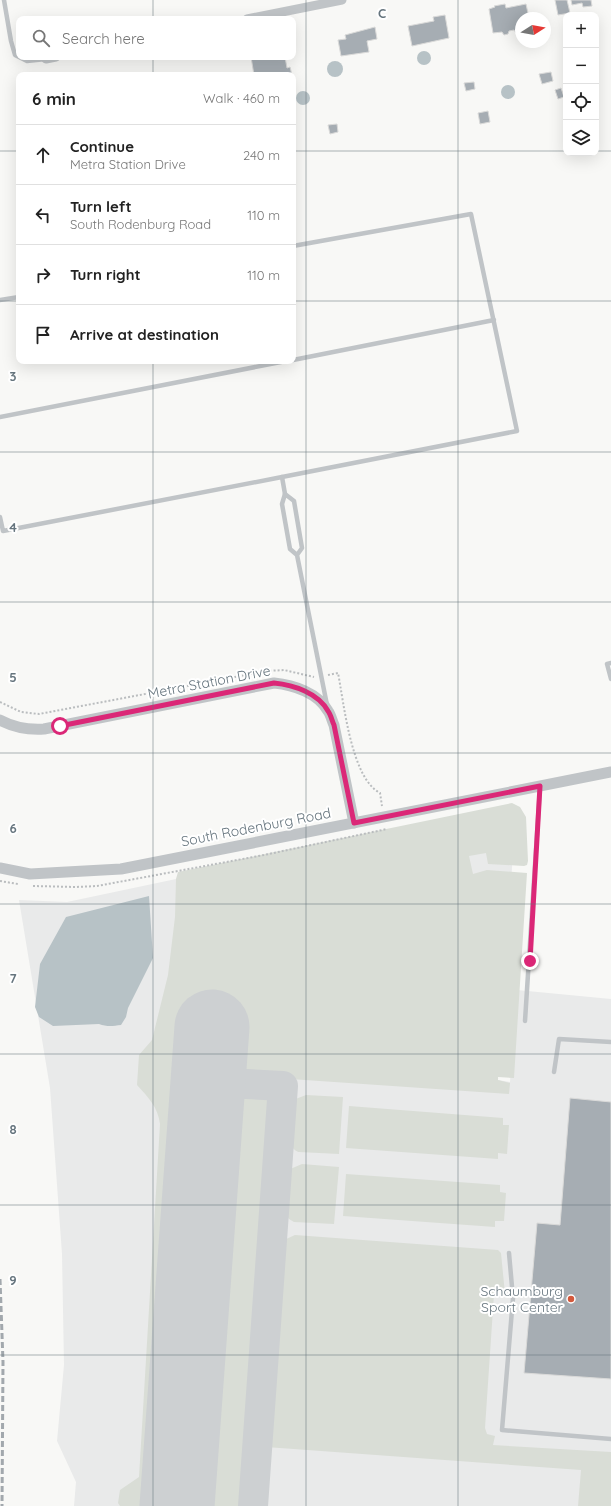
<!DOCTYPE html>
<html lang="en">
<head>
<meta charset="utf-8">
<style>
	:root { --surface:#fff; --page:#f6f6f6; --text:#222; --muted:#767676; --line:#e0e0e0 }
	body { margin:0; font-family:Quicksand,sans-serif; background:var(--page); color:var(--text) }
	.controls { position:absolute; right:12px; top:12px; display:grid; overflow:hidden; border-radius:8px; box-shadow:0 4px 16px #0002 }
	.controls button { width:36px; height:36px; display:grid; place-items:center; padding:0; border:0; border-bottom:1px solid var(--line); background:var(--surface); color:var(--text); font:20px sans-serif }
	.compass { position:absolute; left:515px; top:12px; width:36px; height:36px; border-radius:50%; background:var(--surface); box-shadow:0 4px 16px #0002; rotate:79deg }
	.stop { position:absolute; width:12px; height:12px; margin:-9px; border:3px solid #db2777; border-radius:50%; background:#fff }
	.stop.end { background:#db2777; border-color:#fff; box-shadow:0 1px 4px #0008 }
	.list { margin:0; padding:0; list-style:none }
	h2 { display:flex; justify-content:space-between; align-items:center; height:52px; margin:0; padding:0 16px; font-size:17px }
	h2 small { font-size:13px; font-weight:400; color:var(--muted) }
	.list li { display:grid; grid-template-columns:26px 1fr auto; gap:12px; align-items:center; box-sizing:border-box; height:60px; padding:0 16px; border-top:1px solid var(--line) }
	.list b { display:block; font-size:15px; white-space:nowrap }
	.list p { margin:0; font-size:13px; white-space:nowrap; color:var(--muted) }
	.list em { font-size:13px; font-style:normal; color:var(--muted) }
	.icon { flex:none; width:22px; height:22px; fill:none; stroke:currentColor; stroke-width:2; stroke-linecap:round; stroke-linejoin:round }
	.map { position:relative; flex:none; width:611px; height:1506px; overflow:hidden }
	.search { position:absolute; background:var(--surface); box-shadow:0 4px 16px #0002; left:16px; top:16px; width:280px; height:44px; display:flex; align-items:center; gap:10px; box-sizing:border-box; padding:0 14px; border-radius:8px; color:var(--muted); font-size:15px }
	.panel { position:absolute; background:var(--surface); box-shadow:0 4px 16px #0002; left:16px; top:72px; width:280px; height:292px; border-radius:8px }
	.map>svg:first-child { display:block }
	.built { fill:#e9eaea }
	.green { fill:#d9ddd6 }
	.water { fill:#b7c2c6 }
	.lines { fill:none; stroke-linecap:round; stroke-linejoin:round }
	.taxiway { stroke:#cdd0d2; stroke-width:30 }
	.runway { stroke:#cdd0d2; stroke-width:75 }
	.building { fill:#a6adb3; stroke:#dadad9 }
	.path { stroke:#babdbf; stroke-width:2; stroke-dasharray:2 2; stroke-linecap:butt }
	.service { stroke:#c0c4c7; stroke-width:4.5 }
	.minor { stroke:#c0c4c7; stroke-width:9 }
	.tertiary { stroke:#c0c4c7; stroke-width:11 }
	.rail { stroke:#a2a8ad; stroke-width:3; stroke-dasharray:6 3; stroke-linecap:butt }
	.route { stroke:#db2777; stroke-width:5 }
	.grid { fill:none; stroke:#66757e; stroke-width:1; stroke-opacity:0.55 }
	.poi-dot { fill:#d3593c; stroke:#fff; stroke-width:1.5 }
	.labels { text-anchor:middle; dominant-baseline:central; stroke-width:4; stroke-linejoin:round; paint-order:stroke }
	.street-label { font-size:14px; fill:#66757e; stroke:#fff }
	.poi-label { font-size:14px; fill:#66757e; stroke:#fff; text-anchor:end }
	.grid-label { font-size:13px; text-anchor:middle; font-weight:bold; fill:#66757e; stroke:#fff; stroke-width:4; stroke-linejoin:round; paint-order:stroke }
</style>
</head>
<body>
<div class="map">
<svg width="611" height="1506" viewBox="0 0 611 1506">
	<rect width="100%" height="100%" fill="#f8f8f6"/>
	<polygon class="built" points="515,822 498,1080 510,1082 517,990 611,999 611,1506 74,1506 76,1482 57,1441 64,1365 62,1254 50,1088 19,900 67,902 176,879"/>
	<g class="green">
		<path d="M512 803 520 807 526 817 528 861 527 865 524 866 488 864 486 853 469 856 473 874 487 870 527 873 514 1078 498 1077V1080L510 1083 509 1094 234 1075 238 1024 187 1020 152 1506H120L118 1503 120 1490 139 1477 160 1124C158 1107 148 1097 137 1085L139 1055 152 1040 168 975 175 917 176 879 178 872Z"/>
		<path d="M250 1095C264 1094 272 1099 272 1113L243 1506H202L232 1113C234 1104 242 1099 250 1095Z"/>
		<path d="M306 1095 343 1097 339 1154 299 1152C293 1150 291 1146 290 1140L293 1100Z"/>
		<polygon points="349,1106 503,1118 503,1125 509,1125 507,1154 498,1153 498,1159 346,1148"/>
		<path d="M302 1164 339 1167 334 1224 294 1222C288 1219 286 1216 285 1210L288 1170Z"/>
		<polygon points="346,1174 500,1185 500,1192 506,1193 504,1221 495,1221 495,1227 343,1216"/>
		<polygon points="295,1235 498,1250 501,1253 505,1294 494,1294 485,1428 487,1434 495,1436 493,1445 611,1452 611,1506 578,1506 581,1470 266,1447 280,1251 284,1240"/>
	</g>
	<g class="water">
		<circle cx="424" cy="58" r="7"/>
		<circle cx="335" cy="69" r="8"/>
		<circle cx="508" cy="92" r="7"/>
		<circle cx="303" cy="98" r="7"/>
		<path d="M149 896 153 958 128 1008 126 1017 121 1025C113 1026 107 1027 99 1024L53 1026 39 1017 35 1007 40 964 66 917Z"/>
	</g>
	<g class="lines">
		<polyline class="taxiway" points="208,1082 283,1086 253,1506"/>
		<polyline class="runway" points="177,1506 212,1027"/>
	</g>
	<g class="building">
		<polygon points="555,0 567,0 570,13 558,15"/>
		<polygon points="571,0 591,0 592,6 583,7 582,3 572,5"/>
		<polygon points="505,4 506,8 526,4 529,18 521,18 520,33 517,34 514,30 509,31 508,34 504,35 502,32 493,33 489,9 495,7 494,6"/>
		<polygon points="445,15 449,38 412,46 408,26 434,21 433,17"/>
		<polygon points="375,27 377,39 367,41 369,52 341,56 338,40 346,39 345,35"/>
		<polygon points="251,57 285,57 287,68 290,67 292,75 281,75 281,73 271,75 268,75 268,74 254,75"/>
		<polygon points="551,72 553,81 542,84 539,74"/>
		<polygon points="474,82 475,89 466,91 464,83"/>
		<polygon points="561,88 564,97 558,99 555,90"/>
		<polygon points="488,111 490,122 480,124 478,113"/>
		<polygon points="337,124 338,132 330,134 328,125"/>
		<polygon points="570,1098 611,1102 611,1379 524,1373 537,1223 560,1225"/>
	</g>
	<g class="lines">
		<g class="path">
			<path d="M328 675 338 673C344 703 351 778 380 793L382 806"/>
			<polyline points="0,702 21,712 39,714 267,671 284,670 314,677"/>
			<polyline points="0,881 18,884"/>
			<polyline points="33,886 76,887 97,886 264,855 387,829"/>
		</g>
		<g class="service">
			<polyline points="4,0 11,41 15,55 27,61 46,59"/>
			<polyline points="0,300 19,297"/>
			<polyline points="293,360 494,320"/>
			<polyline points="0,417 286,361"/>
			<polyline points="282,477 517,431 471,214 293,246"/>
			<polyline points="0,517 3,531 282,477 285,494"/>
			<polyline points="297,555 302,548 294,501 285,494 282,504 290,549 297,555 327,705"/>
			<polyline points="611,663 607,664 611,679"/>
			<polyline points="525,1021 540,787"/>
			<polyline points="554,1072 559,1039 611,1042"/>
			<polyline points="509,1253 513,1298 502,1430 611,1439"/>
		</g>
		<g class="minor">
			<polyline points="247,19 342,0"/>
			<polyline points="46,59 56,57"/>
		</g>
		<g class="tertiary">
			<path d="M0 720C15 728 28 730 44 729L274 683C294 685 318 693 328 711 331 715 332 721 334 725L354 823"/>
			<polyline points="0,868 30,874 121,869 611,772"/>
		</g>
		<polyline class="rail" points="0,1279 3,1362 2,1506"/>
	</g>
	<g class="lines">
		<path class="route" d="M60 726 274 683C294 685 318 693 328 711 331 715 332 721 334 725L354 823 540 786 530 961"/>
	</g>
	<path class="grid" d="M153 0V19M306 0V1506M458 0V1506M153 57V75M0 151H19M293 151H566M596 151H611M0 301H19M293 301H611M153 361V1506M0 452H611M0 602H611M0 753H611M0 904H611M0 1054H611M0 1205H611M0 1355H611"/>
	<circle class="poi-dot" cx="571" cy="1299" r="4"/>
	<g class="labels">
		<g class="street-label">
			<text transform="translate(209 682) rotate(-11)">Metra Station Drive</text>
			<text transform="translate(256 827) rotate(-11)">South Rodenburg Road</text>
		</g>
		<g class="poi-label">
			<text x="563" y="1291">Schaumburg<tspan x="563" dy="16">Sport Center</tspan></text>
		</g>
	</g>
	<g class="grid-label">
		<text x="382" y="18">C</text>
		<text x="13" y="381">3</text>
		<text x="13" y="532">4</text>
		<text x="13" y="682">5</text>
		<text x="13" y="833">6</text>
		<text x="13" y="983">7</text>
		<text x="13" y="1134">8</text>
		<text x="13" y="1285">9</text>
	</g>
</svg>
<div class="controls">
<button>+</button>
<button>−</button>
<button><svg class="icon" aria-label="locate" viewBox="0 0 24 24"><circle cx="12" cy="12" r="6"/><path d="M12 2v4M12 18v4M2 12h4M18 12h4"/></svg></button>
<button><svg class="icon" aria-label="layers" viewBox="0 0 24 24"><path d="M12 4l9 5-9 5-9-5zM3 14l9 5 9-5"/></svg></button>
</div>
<svg class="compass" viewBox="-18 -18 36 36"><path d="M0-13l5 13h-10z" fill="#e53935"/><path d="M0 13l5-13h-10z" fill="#767676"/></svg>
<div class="stop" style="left:60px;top:726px"></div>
<div class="stop end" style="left:530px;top:961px"></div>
<div class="search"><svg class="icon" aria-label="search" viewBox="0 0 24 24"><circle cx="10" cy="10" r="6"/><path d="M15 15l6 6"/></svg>Search here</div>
<section class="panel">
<h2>6 min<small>Walk · 460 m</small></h2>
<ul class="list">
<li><svg class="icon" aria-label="ahead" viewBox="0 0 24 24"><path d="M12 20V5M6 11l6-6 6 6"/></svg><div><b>Continue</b><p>Metra Station Drive</p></div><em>240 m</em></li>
<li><svg class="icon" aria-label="left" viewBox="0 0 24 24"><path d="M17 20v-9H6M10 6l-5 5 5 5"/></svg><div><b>Turn left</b><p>South Rodenburg Road</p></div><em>110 m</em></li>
<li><svg class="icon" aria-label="right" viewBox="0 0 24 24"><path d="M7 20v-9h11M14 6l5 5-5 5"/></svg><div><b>Turn right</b></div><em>110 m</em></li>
<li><svg class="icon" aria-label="arrive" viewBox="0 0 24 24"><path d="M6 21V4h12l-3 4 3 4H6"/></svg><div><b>Arrive at destination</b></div></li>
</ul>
</section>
</div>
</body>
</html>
